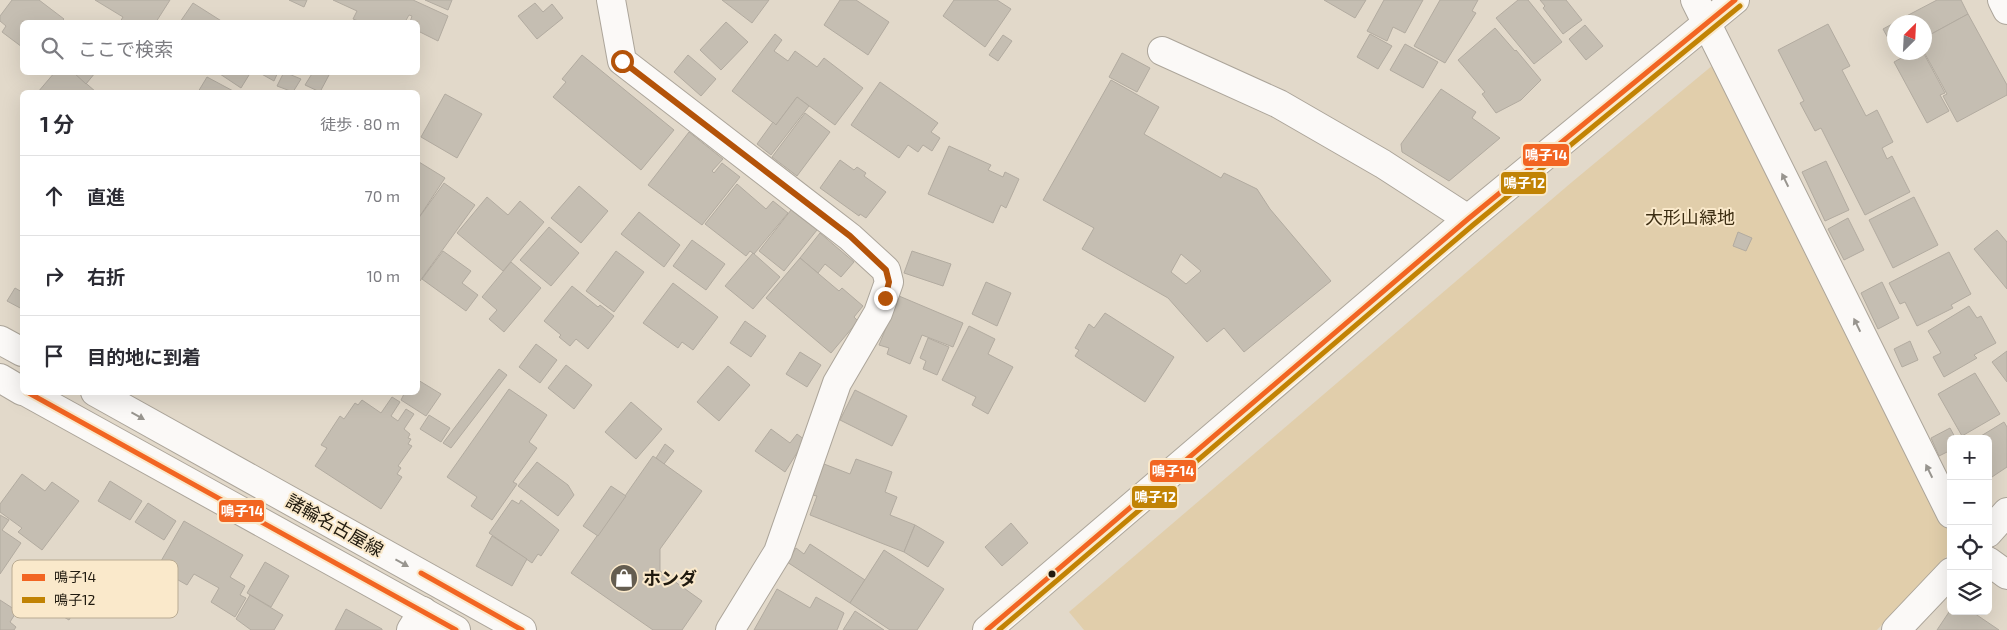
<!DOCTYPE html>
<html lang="ja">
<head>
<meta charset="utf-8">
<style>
	:root { --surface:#fff; --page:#f2f2f3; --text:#2b2b33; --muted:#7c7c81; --line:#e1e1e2 }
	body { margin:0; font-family:"Exo 2","Noto Sans JP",sans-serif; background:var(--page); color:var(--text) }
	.controls { position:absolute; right:15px; bottom:15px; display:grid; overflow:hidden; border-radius:8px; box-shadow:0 5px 20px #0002 }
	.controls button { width:45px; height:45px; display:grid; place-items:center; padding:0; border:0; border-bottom:1px solid var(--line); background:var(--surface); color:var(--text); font:25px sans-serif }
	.compass { position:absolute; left:1887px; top:15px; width:45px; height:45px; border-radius:50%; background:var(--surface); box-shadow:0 5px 20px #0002; rotate:24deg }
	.stop { position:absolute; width:15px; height:15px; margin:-11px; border:4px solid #b45309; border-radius:50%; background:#fff }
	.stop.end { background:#b45309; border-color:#fff; box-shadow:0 1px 5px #0008 }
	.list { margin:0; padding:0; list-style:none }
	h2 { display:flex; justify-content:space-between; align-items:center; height:65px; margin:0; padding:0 20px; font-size:21px }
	h2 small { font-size:16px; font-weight:400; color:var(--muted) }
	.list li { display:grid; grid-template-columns:32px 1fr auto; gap:15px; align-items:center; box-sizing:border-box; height:80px; padding:0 20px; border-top:1px solid var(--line) }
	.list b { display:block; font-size:19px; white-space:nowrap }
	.list em { font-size:16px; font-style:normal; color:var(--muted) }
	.icon { flex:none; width:28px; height:28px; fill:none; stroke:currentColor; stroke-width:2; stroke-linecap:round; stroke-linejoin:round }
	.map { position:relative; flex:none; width:2007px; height:630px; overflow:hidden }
	.search { position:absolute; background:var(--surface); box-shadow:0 5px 20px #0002; left:20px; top:20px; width:400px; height:55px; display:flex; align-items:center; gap:12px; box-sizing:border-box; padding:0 18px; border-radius:8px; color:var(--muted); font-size:19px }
	.panel { position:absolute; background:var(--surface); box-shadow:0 5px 20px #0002; left:20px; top:90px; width:400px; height:305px; border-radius:8px }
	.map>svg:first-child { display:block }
	.green { fill:#e1ceab }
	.building { fill:#c5beb2; stroke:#b2aba0; fill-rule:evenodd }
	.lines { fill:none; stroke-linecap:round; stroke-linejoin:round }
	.minor-casing { stroke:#aca59a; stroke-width:30 }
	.tertiary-casing { stroke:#aca59a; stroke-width:30 }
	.primary-casing { stroke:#aca59a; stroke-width:30 }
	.minor { stroke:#fbf9f7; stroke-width:28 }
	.tertiary { stroke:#fbf9f7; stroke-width:28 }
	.primary { stroke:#fbf9f7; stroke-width:28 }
	.bus-1-casing { stroke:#fae9cb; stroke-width:9 }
	.bus-2-casing { stroke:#fae9cb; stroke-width:9 }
	.bus-1 { stroke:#f26522; stroke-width:5 }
	.bus-2 { stroke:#c18304; stroke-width:5 }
	.oneway { fill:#98958f }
	.route { stroke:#b45309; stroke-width:6 }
	.bus-dot { fill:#201a0f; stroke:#fae9cb; stroke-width:2 }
	.labels { text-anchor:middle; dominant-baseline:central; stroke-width:4; stroke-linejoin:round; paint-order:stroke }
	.park-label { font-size:18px; fill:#3d2e13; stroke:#fae9cb }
	.street-label { font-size:18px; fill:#201a0f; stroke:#fae9cb }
	.poi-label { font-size:18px; font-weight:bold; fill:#201a0f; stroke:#fae9cb; text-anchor:start }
	.key { fill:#fae9cb; stroke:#b9ab93; stroke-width:1 }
	.key-label { font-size:14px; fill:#201a0f }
	.line-badge { stroke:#fae9cb; stroke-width:2 }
	.badge-label { font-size:14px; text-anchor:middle; font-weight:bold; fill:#fff }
</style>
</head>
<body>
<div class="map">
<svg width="2007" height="630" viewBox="0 0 2007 630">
	<rect width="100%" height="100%" fill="#e2d9ca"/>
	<polygon class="green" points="1713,65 1949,533 1947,556 1877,630 1084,630 1069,612 1572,182"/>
	<g class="building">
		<polygon points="12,0 39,0 64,19 61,22 22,22 22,47 2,32 6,26 0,21 0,16"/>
		<polygon points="95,0 170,0 156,22 120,22 123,17"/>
		<polygon points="289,0 307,0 304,7"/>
		<polygon points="333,0 413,0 448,16 438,41 418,31 418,22 410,22 412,16 409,15 405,22 361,22 353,19 357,11"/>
		<polygon points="425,0 452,0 448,10"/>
		<polygon points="722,0 769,0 752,23"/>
		<polygon points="840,0 856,0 889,22 868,55 824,25"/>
		<polygon points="954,0 997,0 1011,9 985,47 943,16"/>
		<polygon points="1324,0 1366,0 1355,18"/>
		<polygon points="1384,0 1423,0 1405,33 1393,27 1387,41 1367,31"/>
		<polygon points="1440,0 1478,0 1472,11 1476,13 1445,63 1414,46"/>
		<polygon points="1518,0 1528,0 1562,42 1534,64 1496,18"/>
		<polygon points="1540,0 1566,0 1582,20 1563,34 1543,8 1545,6"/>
		<polygon points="1937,0 1961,0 1968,14 1924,38 1924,22 1895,22"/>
		<polygon points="193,3 223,22 180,22"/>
		<polygon points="535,3 543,12 552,4 563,18 537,39 518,16"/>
		<polygon points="1968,14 2007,85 2007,95 1957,122 1943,96 1947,94 1924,52 1924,38"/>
		<polygon points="726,22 748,42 721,70 700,50"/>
		<polygon points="1894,23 1894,49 1883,29"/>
		<polygon points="1828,24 1850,66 1842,70 1866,116 1877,110 1893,142 1882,148 1887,159 1892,156 1910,192 1865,215 1821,128 1815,131 1800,103 1804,101 1778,50"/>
		<polygon points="1585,25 1603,46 1586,60 1569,39"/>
		<polygon points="1495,28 1515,51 1516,50 1541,80 1521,100 1496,113 1482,94 1485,92 1458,60"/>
		<polygon points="775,34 782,40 774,51 788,61 795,51 817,67 824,58 863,88 835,125 797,97 776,125 732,91"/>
		<polygon points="1370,34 1392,46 1378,69 1357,57"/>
		<polygon points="1003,35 1012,41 998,61 989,55"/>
		<polygon points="1405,44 1438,62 1423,88 1390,70"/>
		<polygon points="1912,52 1923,52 1945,93 1940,95 1949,111 1927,123 1894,62"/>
		<polygon points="1122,53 1150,68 1137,92 1109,77"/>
		<polygon points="582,55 674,130 641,170 553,97 566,82 562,79"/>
		<polygon points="688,55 716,79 701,96 674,72"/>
		<polygon points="55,72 73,72 96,92 38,92"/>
		<polygon points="73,72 94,72 95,73 86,84"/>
		<polygon points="217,72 245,72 249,75 241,88"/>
		<polygon points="258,72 278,72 274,81"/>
		<polygon points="284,72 301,79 293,92 277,86"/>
		<polygon points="313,72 324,72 329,75 320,92 305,85"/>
		<polygon points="207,77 235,92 198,92"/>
		<path d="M1111 80 1159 107 1144 134 1221 178 1224 173 1257 189 1270 209 1331 281 1244 352 1224 328 1207 342 1168 298 1082 249 1094 228 1043 200ZM1181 254 1201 271 1186 284 1171 272Z"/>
		<polygon points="880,82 938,123 931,132 940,138 932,151 923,145 918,152 908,145 899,158 851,125"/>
		<polygon points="1441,89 1476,112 1472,118 1500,138 1449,181 1402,152 1401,144"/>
		<polygon points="445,94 482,114 457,158 421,137"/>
		<polygon points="797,97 809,106 771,155 757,144 773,122 776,125"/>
		<polygon points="805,113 830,132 797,176 772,157"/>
		<polygon points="689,132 723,159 712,171 714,173 722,163 740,177 702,225 648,185"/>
		<polygon points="949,146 991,165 988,170 1003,177 1005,172 1019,179 1006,208 1001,205 993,223 928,194"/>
		<polygon points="840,160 854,170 857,167 866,173 864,176 886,192 866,218 860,214 859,216 820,188"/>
		<polygon points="1826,161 1849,210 1825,221 1802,172"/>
		<polygon points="419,162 445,178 418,219 418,165"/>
		<polygon points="444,183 475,205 420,281 418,280 418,219"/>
		<polygon points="737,184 766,209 773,201 788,213 754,254 750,251 746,256 705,224"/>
		<polygon points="579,186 608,211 581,243 551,218"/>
		<polygon points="487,197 508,215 520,201 544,222 503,271 457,233"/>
		<polygon points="1914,197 1938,245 1893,268 1869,220"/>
		<polygon points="791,210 817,230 784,271 759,251"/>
		<polygon points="639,212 680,245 664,267 621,234"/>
		<polygon points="1848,218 1864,250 1844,260 1828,229"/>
		<polygon points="549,227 579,253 551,286 520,260"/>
		<polygon points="1997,230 2007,242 2007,289 1974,249"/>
		<polygon points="1738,232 1752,238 1746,251 1733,246"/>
		<polygon points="820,233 854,262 841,277 825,264 818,273 800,258"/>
		<polygon points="692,240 725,264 706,290 673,266"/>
		<polygon points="443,251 471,271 462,283 478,295 466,311 422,279"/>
		<polygon points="616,251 644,272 614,312 586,291"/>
		<polygon points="912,251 951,264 943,286 904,273"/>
		<polygon points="1949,252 1971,294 1951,305 1953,308 1917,326 1905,302 1900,304 1889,283"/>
		<polygon points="753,253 780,277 753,309 725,286"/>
		<polygon points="800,258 839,291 842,288 863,306 854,317 858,321 831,353 766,298"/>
		<polygon points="511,262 541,288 504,332 489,319 497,310 482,297"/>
		<polygon points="986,282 1011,293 997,326 972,314"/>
		<polygon points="1882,282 1899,318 1878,329 1861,293"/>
		<polygon points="673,283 718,317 693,350 682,342 678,348 643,323"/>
		<polygon points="572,286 598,307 600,305 614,316 588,349 576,339 570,346 559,337 561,335 544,321"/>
		<polygon points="15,288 22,292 22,309 7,301"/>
		<polygon points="899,296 963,323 953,347 922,335 910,364 887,354 889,348 879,345"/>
		<polygon points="1969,306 1977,318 1981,316 1996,343 1974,355 1977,358 1944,377 1933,357 1941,353 1928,331"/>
		<polygon points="1105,313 1174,357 1145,402 1075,356 1079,350 1075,348 1089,324 1094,328"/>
		<polygon points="745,321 766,336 751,357 730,343"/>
		<polygon points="969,326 995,339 988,354 1013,367 988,414 972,405 976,397 942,380"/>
		<polygon points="928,338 949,347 937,375 923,369 926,361 920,358"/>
		<polygon points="1910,341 1918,360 1902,367 1894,349"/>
		<polygon points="536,344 557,360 540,383 519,367"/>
		<polygon points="2007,351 2007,382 1992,362"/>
		<polygon points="800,352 821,365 807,387 786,374"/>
		<polygon points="566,365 592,385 574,409 548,388"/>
		<polygon points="728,366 750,385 719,421 697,402"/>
		<polygon points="499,369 507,375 451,448 443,443"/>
		<polygon points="1975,373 2000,414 1962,436 1938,394"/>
		<polygon points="418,380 441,394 426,416 401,400 405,392 418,392"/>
		<polygon points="509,389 547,415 529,442 537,448 513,482 517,484 492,520 471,506 477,497 447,477"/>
		<polygon points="855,390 907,416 892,446 840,420"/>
		<polygon points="392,397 400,402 391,416 398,421 406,409 414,414 404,429 410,434 408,438 411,439 408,444 412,446 398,466 401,468 397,474 402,477 381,509 315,466 327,448 321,445 340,416 344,419 355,403 358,405 362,400 381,413"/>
		<polygon points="631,402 662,429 636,459 605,432"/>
		<polygon points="429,415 450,428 441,442 420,429"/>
		<polygon points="2004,422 2007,427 2007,467 1989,479 1988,439 1976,439"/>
		<polygon points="1950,428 1956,439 1951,439 1951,450 1939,456 1931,438"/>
		<polygon points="771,429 790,443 797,434 805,440 785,472 755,451"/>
		<polygon points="665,444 674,451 664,464 656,458"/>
		<polygon points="653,456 702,491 660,549 660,571 702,601 682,630 653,630 571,573"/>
		<polygon points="856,459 892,472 885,492 897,497 890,515 915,525 904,552 810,515 817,496 812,495 824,464 850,474"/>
		<polygon points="537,462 568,485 574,495 558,516 518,486"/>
		<polygon points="22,474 45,491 52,482 79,501 42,550 18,532 22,528 0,512 0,504"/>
		<polygon points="110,481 142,501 130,520 98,501"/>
		<polygon points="611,486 626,496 598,536 583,526"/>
		<polygon points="512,500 519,504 521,500 559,530 541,556 538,554 532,563 489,533"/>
		<polygon points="148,503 176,521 164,540 135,522"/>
		<polygon points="0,515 9,520 2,530 21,543 0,574"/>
		<polygon points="184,521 243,555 230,577 245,586 240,595 246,598 235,617 211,602 219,588 194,574 187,585 157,568"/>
		<polygon points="1011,523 1028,543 1002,566 985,547"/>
		<polygon points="915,525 944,542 928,567 904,552"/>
		<polygon points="492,536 527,559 512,586 476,566"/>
		<polygon points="810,544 865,580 850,603 787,562 796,548 804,554"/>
		<polygon points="884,550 944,589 917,630 890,630 850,603"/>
		<polygon points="265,562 289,576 271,607 247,593"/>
		<polygon points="53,571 86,591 69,620 45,606 47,602 38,596"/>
		<polygon points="777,589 810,608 816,597 844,613 837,630 754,630"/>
		<polygon points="250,595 283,615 274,630 251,630 236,619"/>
		<polygon points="0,600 17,611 10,622 16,627 14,630 0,630"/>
		<polygon points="346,609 382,629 382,630 335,630"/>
		<polygon points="1951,609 1951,611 1971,611 1999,630 1937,630"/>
		<polygon points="855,611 884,630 843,630"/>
	</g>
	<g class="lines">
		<defs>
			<g id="minor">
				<polyline points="611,0 622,61 850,237 886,270 889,282 878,313 837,383 778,552 730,630"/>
				<polyline points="1695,0 1951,514"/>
				<polyline points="2002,0 2007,10"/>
				<polyline points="1162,51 1279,104 1383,164 1468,219"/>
				<polyline points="1988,533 2007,512"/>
				<polyline points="1988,561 2007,575"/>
				<polyline points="411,630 423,611"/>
				<polyline points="1896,630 1951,572"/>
			</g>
			<polyline id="tertiary" points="987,630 1468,219 1735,0"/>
			<g id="primary">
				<polyline points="0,340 22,352"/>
				<polyline points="0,378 22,391"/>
				<polyline points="26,392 456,630"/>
				<polyline points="95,392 522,630"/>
			</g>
		</defs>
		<use href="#minor" class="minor-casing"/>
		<use href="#tertiary" class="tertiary-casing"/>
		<use href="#primary" class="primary-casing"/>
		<use href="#minor" class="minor"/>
		<use href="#tertiary" class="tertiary"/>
		<use href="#primary" class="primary"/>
		<defs>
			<g id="bus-1">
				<polyline points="27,392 456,630"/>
				<polyline points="421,573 522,630"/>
				<polyline points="987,630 1468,219 1735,0"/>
			</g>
			<polyline id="bus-2" points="999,630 1473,225 1740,6"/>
		</defs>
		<use href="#bus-1" class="bus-1-casing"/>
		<use href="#bus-2" class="bus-2-casing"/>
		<use href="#bus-1" class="bus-1"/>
		<use href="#bus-2" class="bus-2"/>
	</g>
	<defs><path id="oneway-solid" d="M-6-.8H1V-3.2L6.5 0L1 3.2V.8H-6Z" transform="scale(1.25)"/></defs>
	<g class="oneway">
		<use href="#oneway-solid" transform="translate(1785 180) rotate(-116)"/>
		<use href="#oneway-solid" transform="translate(1857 325) rotate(-116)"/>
		<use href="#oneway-solid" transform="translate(138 416) rotate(29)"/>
		<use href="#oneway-solid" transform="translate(1929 471) rotate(-116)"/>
		<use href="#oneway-solid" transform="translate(402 563) rotate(29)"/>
	</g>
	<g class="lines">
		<polyline class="route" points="622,61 850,236 886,270 889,282 885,298"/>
	</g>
	<defs>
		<symbol id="shop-disc" viewBox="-11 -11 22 22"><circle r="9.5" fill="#645d50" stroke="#fae9cb"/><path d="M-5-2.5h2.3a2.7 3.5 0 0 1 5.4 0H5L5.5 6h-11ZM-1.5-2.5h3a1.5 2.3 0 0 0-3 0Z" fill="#fff"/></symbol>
	</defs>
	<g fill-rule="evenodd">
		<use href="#shop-disc" x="608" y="562" width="32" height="32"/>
	</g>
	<circle class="bus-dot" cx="1052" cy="574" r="4.5"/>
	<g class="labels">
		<g class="park-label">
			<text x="1690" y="217">大形山緑地</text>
		</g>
		<g class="street-label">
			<text transform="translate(335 525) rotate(29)">諸輪名古屋線</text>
		</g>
		<g class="poi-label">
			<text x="643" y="578">ホンダ</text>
		</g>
	</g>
	<rect x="12" y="560" width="166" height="58" rx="8" class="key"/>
	<rect x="22" y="574" width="23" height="7" fill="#f26522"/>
	<rect x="22" y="597" width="23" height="6" fill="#c18304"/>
	<g class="key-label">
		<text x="54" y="582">鳴子14</text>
		<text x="54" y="605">鳴子12</text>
	</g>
	<g class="line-badge">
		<rect x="1522" y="143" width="48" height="24" rx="5" fill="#f26522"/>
		<rect x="1500" y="171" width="47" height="24" rx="5" fill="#c18304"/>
		<rect x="1149" y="459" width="48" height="24" rx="5" fill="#f26522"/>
		<rect x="1131" y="485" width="47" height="24" rx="5" fill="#c18304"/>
		<rect x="218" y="499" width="47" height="24" rx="5" fill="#f26522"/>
	</g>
	<g class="badge-label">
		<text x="1546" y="160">鳴子14</text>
		<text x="1524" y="188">鳴子12</text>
		<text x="1173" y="476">鳴子14</text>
		<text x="1155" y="502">鳴子12</text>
		<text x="242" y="516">鳴子14</text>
	</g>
</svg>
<div class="controls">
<button>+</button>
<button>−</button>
<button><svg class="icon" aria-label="locate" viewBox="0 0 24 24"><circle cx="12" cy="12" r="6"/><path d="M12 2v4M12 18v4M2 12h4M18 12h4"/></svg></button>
<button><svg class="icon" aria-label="layers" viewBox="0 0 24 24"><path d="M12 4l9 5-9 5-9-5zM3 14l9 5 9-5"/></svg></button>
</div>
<svg class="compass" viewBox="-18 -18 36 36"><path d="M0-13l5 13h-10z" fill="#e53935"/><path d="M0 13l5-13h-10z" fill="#7c7c81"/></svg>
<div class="stop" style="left:622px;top:61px"></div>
<div class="stop end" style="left:885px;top:298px"></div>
<div class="search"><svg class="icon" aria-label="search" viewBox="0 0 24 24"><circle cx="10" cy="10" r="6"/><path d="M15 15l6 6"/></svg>ここで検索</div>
<section class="panel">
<h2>1 分<small>徒歩 · 80 m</small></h2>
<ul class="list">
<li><svg class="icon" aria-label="ahead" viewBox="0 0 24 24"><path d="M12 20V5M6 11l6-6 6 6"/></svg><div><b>直進</b></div><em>70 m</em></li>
<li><svg class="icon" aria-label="right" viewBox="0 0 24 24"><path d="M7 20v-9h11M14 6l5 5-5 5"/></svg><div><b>右折</b></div><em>10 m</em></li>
<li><svg class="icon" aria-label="arrive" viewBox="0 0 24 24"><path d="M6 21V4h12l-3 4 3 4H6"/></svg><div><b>目的地に到着</b></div></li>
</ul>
</section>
</div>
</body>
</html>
